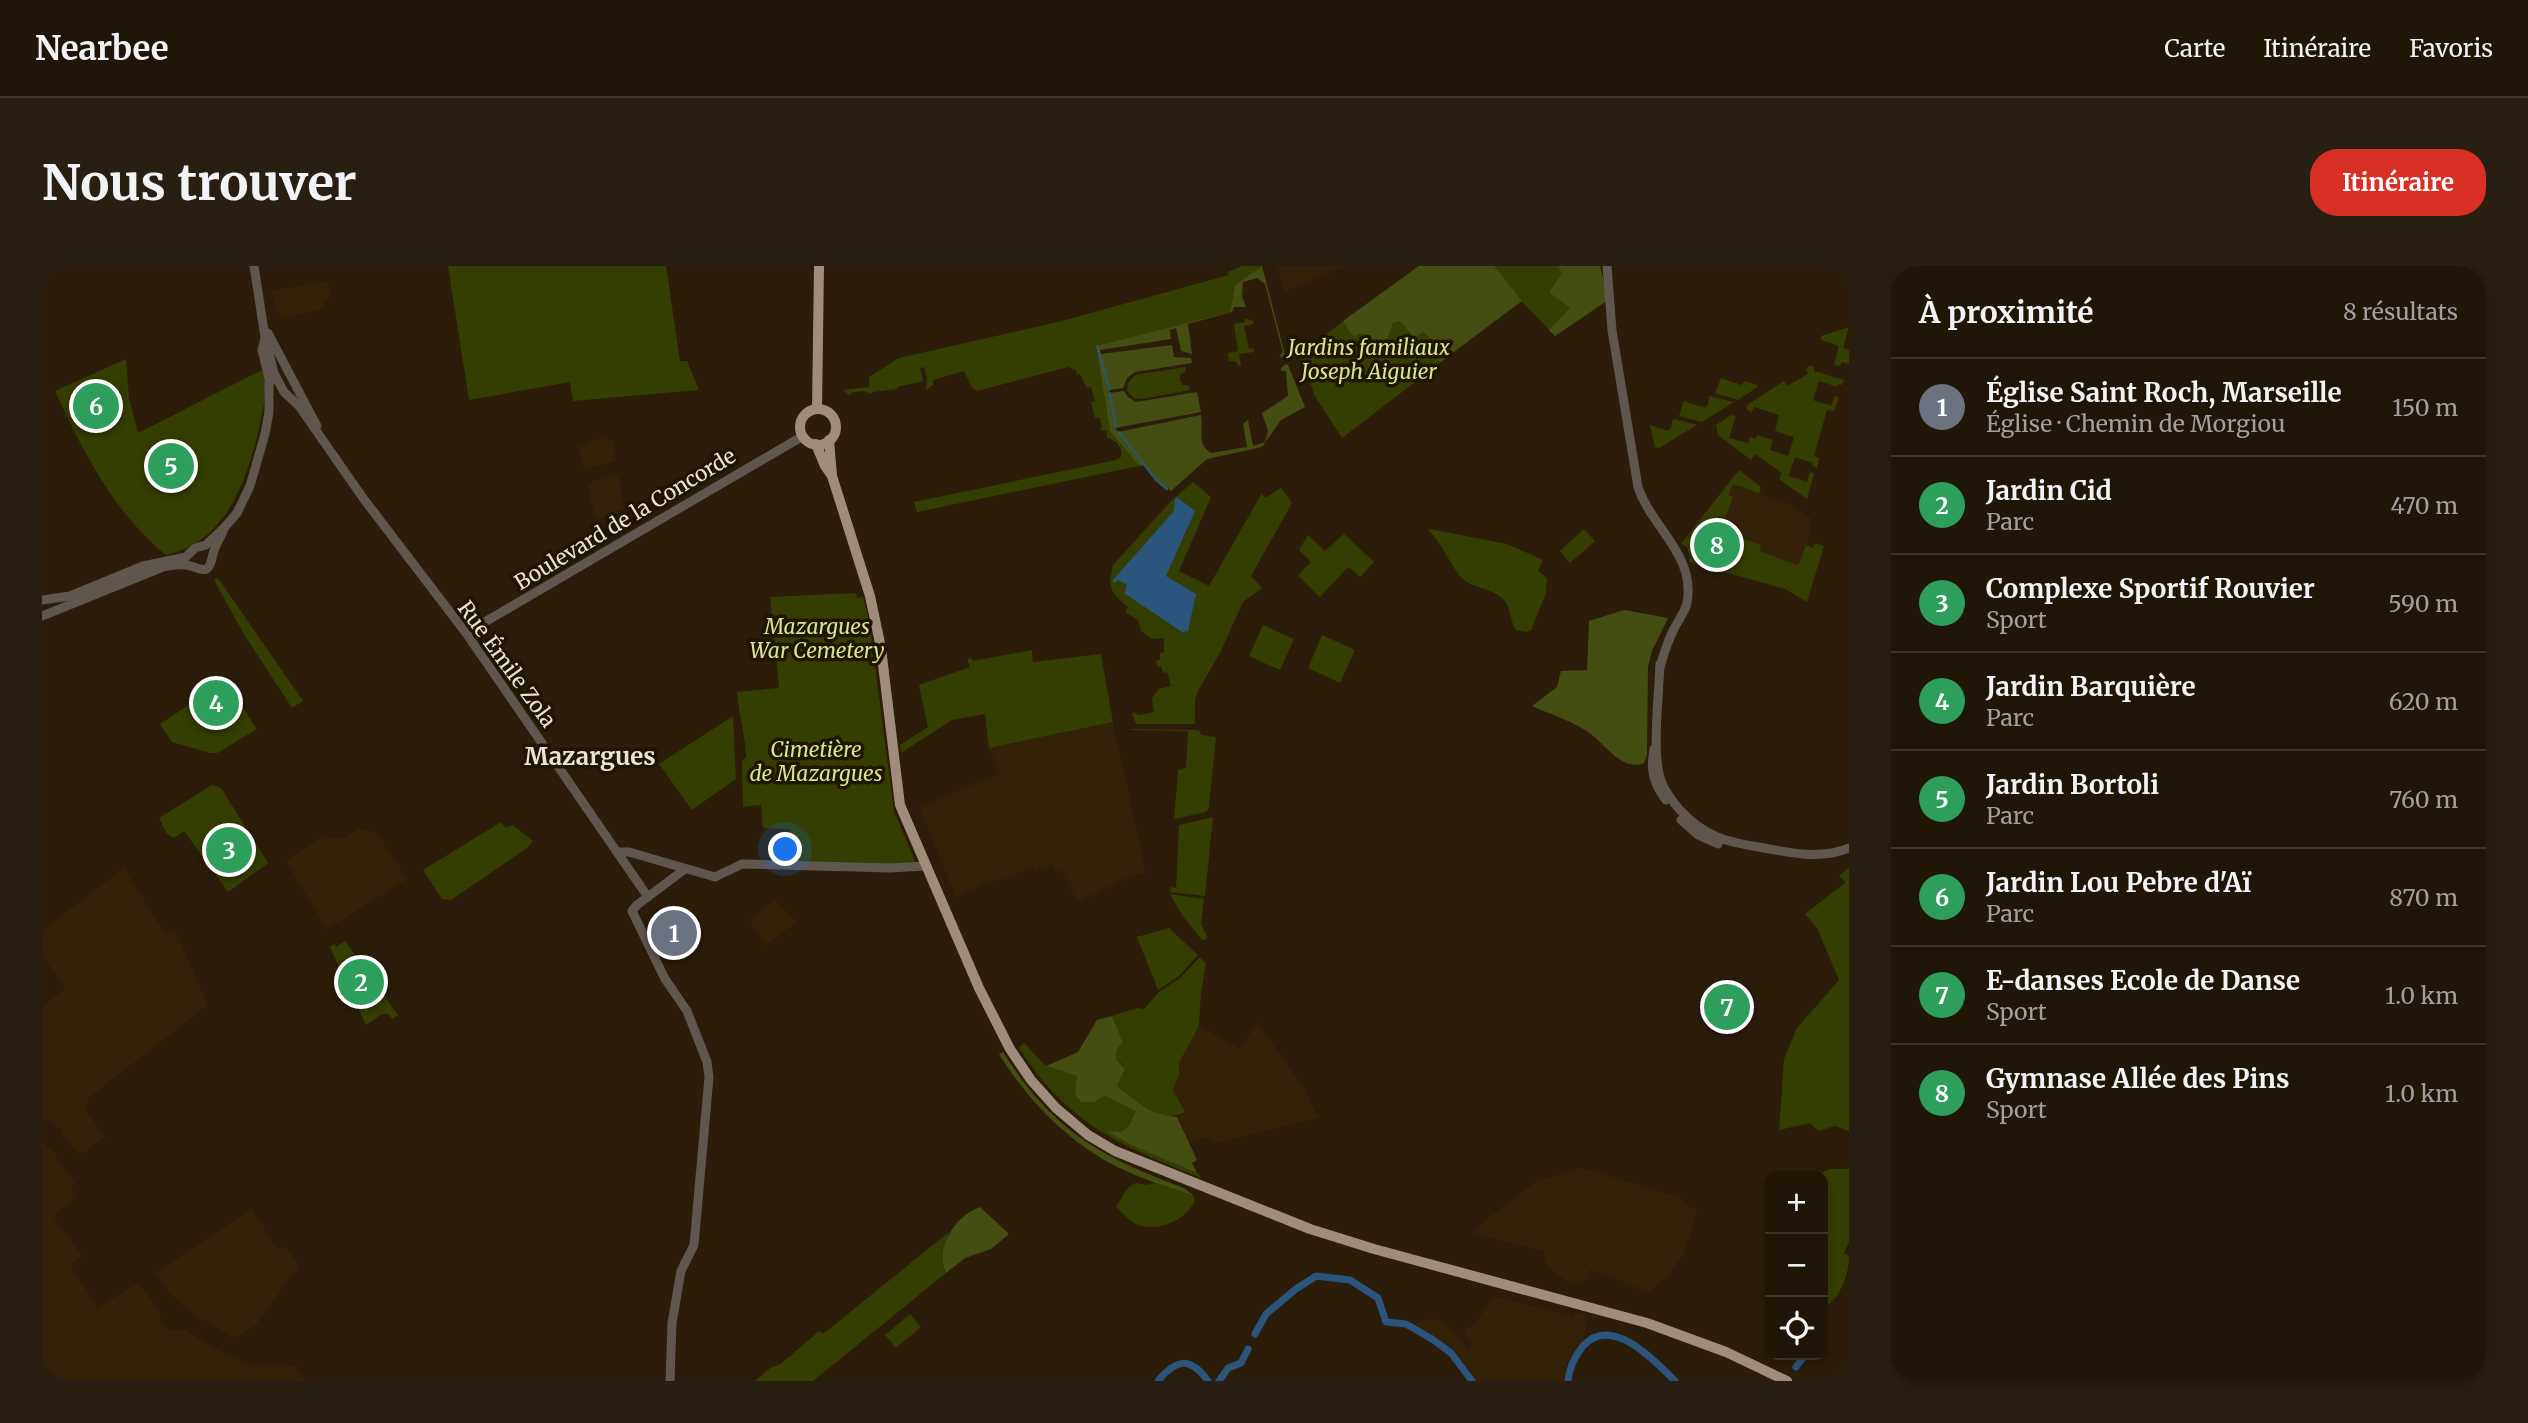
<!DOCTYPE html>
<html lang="fr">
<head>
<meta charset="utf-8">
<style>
	:root { --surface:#201608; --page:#281f12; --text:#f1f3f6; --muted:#a29f9c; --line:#3d3529; --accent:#d93025 }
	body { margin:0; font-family:Merriweather,serif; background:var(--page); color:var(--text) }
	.controls { position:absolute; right:21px; bottom:21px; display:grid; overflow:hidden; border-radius:14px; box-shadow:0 4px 10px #0003 }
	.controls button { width:63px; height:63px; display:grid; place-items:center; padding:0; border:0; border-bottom:2px solid var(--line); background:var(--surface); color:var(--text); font:35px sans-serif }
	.you { position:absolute; left:744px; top:584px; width:24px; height:24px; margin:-18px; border:5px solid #fff; border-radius:50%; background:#1a73e8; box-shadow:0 0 0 10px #1a73e833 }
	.badge { display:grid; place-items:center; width:46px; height:46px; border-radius:50%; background:var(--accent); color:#fff; font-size:23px; font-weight:700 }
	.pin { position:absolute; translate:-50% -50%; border:4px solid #fff; box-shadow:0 2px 7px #0006 }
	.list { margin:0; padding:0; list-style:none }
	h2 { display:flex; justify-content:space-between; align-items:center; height:91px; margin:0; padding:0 28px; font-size:30px }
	h2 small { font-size:23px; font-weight:400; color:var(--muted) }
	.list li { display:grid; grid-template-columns:46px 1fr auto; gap:21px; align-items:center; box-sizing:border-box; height:98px; padding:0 28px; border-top:2px solid var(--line) }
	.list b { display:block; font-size:26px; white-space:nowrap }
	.list p { margin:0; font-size:23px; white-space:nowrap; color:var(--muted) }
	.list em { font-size:23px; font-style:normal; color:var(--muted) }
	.icon { flex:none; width:38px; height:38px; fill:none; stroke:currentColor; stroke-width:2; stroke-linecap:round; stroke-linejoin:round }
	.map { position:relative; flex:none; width:1807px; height:1115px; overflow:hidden; border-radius:28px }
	header { display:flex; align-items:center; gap:42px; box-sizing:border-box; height:98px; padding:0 35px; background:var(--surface); border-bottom:2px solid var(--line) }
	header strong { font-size:33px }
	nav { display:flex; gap:38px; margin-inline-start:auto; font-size:24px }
	.intro { display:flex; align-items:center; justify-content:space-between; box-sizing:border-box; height:168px; padding:0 42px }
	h1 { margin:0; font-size:49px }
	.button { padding:18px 32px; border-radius:28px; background:var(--accent); color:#fff; font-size:24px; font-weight:700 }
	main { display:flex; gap:42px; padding:0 42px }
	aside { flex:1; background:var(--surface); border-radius:28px; box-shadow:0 4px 10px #0003 }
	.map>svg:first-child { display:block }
	.built { fill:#342208 }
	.green { fill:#343e00 }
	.forest { fill:#444e13 }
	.water { fill:#2b557d }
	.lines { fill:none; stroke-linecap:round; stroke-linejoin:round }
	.stream { stroke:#2b557d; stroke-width:2 }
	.canal { stroke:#2b557d; stroke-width:7 }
	.tertiary { stroke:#5f564f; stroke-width:9 }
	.primary { stroke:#9f8c7d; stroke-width:10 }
	.labels { text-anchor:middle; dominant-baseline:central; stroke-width:7; stroke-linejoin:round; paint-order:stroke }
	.park-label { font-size:21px; font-style:italic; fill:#d4e691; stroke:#211402 }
	.street-label { font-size:21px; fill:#ece3d7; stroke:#211402 }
	.quarter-label { font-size:24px; font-weight:bold; fill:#ece3d7; stroke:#211402 }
</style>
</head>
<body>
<header>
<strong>Nearbee</strong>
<nav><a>Carte</a><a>Itinéraire</a><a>Favoris</a></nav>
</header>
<div class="intro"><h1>Nous trouver</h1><a class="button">Itinéraire</a></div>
<main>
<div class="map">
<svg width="1807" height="1115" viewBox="0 0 1807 1115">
	<rect width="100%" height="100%" fill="#2b1d0a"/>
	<g class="built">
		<polygon points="1234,0 1304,0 1248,23 1243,28"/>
		<polygon points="286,15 289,32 282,34 283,43 238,52 229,25"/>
		<polygon points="563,172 564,175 571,174 574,195 542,204 536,180 547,178 547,175"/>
		<polygon points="1697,204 1719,221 1717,227 1748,239 1770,253 1766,264 1769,265 1756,299 1718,285 1719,279 1672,262 1664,245"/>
		<polygon points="576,209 582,242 557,253 553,251 545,217"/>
		<polygon points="1071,456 1104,607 1086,611 1036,636 1020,604 1014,606 1010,599 993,606 991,601 954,616 952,612 914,631 877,541 958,507 947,482"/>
		<polygon points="316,562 335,567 365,613 285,663 244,595 277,573 304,572"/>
		<polygon points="82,602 123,668 132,662 166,739 46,832 43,843 63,871 38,889 19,868 19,863 9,855 0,855 0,742 24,721 0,690 0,665"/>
		<polygon points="733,634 755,656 724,679 707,654"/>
		<polygon points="1215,756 1261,821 1277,852 1173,877 1162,871 1147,877 1135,851 1143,846 1131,824 1137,809 1137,797 1157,760 1197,782 1202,779"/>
		<polygon points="0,876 12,887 33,917 28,925 33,932 11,950 40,990 28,998 55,1042 97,1017 118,1046 119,1056 128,1065 141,1063 176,1084 214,1101 248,1101 253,1099 263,1115 0,1115"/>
		<polygon points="1540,902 1637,931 1655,946 1641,989 1625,1011 1606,1026 1548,1003 1545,1013 1529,1018 1508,1003 1502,993 1503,986 1433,967 1436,960 1495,915"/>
		<polygon points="210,943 236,984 244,980 258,1002 252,1006 214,1059 192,1072 153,1049 129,1029 113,1007"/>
		<polygon points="1451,1030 1531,1051 1533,1046 1546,1049 1541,1077 1532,1085 1525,1099 1521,1115 1441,1115 1433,1113 1427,1108 1408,1082 1374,1059 1374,1057 1393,1052 1407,1060 1425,1083 1430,1078 1423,1070 1423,1064 1434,1057"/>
	</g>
	<g class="green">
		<polygon points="406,0 624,0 638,95 645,95 657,124 531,135 528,116 427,134"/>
		<polygon points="1200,0 1220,0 1193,19 1188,46 1054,80 1068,165 1097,200 875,246 872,236 1074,194 1079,191 1079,183 1074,176 1065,171 1065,165 1057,164 1060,162 1058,152 1053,152 1049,136 1053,135 1049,121 1045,122 1038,108 1034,109 1035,105 1026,101 935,125 930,122 922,105 891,114 891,119 884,124 885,112 882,101 878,102 881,115 855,121 855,123 831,126 830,128 820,125 809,127 808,130 801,124 827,121 827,111 857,92 1016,56 1187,9 1186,6"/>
		<polygon points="1377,0 1558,0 1566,34 1513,70 1479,35 1300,172 1274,132 1257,88"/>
		<polygon points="1203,52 1211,55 1212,58 1202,60 1207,83 1211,82 1212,86 1197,88 1199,100 1197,100 1193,95 1187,95 1186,87 1196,85 1192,58 1203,56"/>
		<polygon points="1807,61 1801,82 1807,84 1807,98 1800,96 1798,100 1792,99 1797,80 1779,74 1779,70"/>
		<path d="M84 93 87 132 96 167 220 104C227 122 221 144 217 162 205 215 184 276 124 289 72 247 40 184 13 125Z"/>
		<polygon points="1769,99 1772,101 1772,105 1802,114 1800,119 1796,118 1796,121 1777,115 1771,134 1789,140 1793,130 1797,131 1792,145 1785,144 1772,190 1777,192 1775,202 1770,200 1771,197 1753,191 1747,210 1765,216 1768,206 1772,208 1765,233 1737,213 1740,207 1713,188 1709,194 1676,169 1674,159 1689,149 1694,150 1687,172 1706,177 1708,171 1714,173 1715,169 1731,174 1728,184 1746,190 1752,171 1733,165 1737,149 1712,141 1710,146 1705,144 1705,139 1742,115 1745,120 1766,108 1764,102"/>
		<polygon points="1143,101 1144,105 1138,109 1138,115 1141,119 1147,120 1148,124 1100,133 1092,132 1085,125 1086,117 1093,109"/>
		<polygon points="1679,112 1699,119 1703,115 1717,120 1696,134 1673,127"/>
		<polygon points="1667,130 1692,136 1660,156 1637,150 1642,135 1663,142 1666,139"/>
		<polygon points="1631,153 1655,159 1617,182 1613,181 1608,159 1626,165 1629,162"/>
		<polygon points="1697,204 1719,221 1717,227 1691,218 1686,229 1691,231 1683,252 1677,250 1672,262 1719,279 1718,285 1756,299 1764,279 1771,282 1773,277 1782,280 1765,336 1743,323 1647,296 1648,292 1645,281 1639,278"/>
		<path d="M1151 216 1169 231 1137 305 1167 320 1220 227 1223 232 1239 222 1250 237 1209 310 1220 322 1201 336 1178 387 1157 423 1153 433V458H1094L1090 449 1092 446 1096 449 1112 446 1110 432 1117 423 1129 420 1125 406 1121 407 1119 400 1115 401 1114 395 1118 394V387L1122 386V372L1110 373 1099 365 1096 354 1083 346 1086 341C1069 327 1065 322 1071 299L1131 233Z"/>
		<path d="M1388 263 1465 278 1501 294 1496 305 1505 312 1504 327 1489 364 1484 366 1474 364C1468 355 1469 342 1462 334 1450 321 1426 322 1418 310 1406 295 1400 277 1386 264Z"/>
		<polygon points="1542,263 1553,275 1528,297 1518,285"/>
		<polygon points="1302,268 1332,296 1318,311 1307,301 1304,303 1278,331 1256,310 1269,296 1257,284 1266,269 1283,285"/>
		<polygon points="176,312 261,435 250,442 203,370 172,314"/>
		<path d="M814 327 815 332 821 331 828 360 826 367 829 369 852 545 873 595 870 599 751 596 748 563 721 562 719 539 701 541 700 495 704 491C703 467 697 450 695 426L737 422 728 331Z"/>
		<polygon points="1221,359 1252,373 1238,404 1207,390"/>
		<polygon points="1280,369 1313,384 1298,417 1266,402"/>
		<polygon points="990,384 991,396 1059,388 1071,456 947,482 943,448 910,454 859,487 858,479 886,461 877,419 928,401 925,393 929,392 931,395"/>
		<polygon points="183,415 215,463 175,487 168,487 130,476 118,458"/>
		<polygon points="691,450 694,513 650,544 617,498"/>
		<polygon points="1089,463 1152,464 1158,465 1159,469 1174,471 1167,542 1164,546 1132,553 1136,504 1144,502 1146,465 1087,464"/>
		<polygon points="170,519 179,522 226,597 186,626 142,565 132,572 125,568 117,552"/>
		<polygon points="1171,551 1163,630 1128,626 1129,621 1134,622 1137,559"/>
		<polygon points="459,556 464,562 471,559 491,575 485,582 409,634 400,633 381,604"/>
		<polygon points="1807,601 1807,865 1793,860 1776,865 1768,857 1737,864 1742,793 1755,762 1797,714 1775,662 1763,648 1804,616 1797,610"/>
		<polygon points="1128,628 1162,633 1159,658 1165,671 1163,674 1160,674 1140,649"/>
		<polygon points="1127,662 1156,689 1137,710 1116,724 1095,671"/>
		<polygon points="303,675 356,749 350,753 346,748 340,748 324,759 288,681 292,678 294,681"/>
		<path d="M1158 691 1164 697 1159 727 1157 760 1137 797V809L1131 824 1143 846C1130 854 1108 848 1095 838 1092 836 1090 832 1087 830 1082 826 1078 825 1074 819L1081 799 1074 793V785L1081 776 1070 750 1095 742 1102 743 1117 726 1138 712Z"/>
		<path d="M982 777 1004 800 1036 810 1033 829 1052 836 1063 830 1094 845 1086 861 1078 867 1066 866 1091 880 1157 908 1159 912C1080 880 1026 859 977 782Z"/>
		<path d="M1807 900V976L1802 987 1807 990C1807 1010 1798 1032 1781 1043V910H1773L1788 903H1805Z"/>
		<path d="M1094 917 1105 919 1113 917 1150 929 1153 934C1145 953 1121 964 1101 960 1090 958 1080 948 1074 940 1082 932 1082 921 1094 917Z"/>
		<path d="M907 966C902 980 897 993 904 1007L771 1115H713L728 1102 739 1098 777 1065 781 1068Z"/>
		<polygon points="868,1048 879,1061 854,1082 843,1069"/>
	</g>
	<g class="forest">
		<path d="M1220 0 1243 89 1242 92 1237 90 1241 86 1223 18 1215 12 1201 16 1200 30 1204 41H1192L1190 46 1146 58 1150 88 1139 85 1134 62 1128 64 1129 73 1058 84 1059 88 1130 79 1132 91 1149 92 1150 97 1093 106 1085 112 1081 122 1067 124V127L1082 125 1086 131 1094 136 1155 126 1159 146 1073 162 1076 166 1159 149C1162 164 1154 178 1169 187L1205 181 1201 158 1206 154 1211 180 1223 176 1226 165 1220 147 1246 130 1244 105H1239V102L1244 98 1246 99 1263 141 1239 154 1220 181 1165 193 1129 225 1126 222 1124 224 1113 215 1103 199 1097 200 1068 165 1054 80 1188 46 1193 19Z"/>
		<polygon points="1377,0 1452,0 1480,35 1398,96 1391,87 1391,74 1381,66 1373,72 1358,55 1351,57 1345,73 1337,79 1319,67 1312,71 1301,55"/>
		<polygon points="1516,0 1558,0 1566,34 1513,70 1507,64 1528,42 1507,26 1520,7"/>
		<path d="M1582 344 1626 352 1610 385 1606 401 1605 489 1602 497C1579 506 1563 477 1546 466 1530 455 1508 448 1490 440L1515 421 1519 405 1545 404 1547 355Z"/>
		<path d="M1070 750 1081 776 1074 785V793L1083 803 1075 819C1078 825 1082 826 1088 830 1106 845 1112 848 1135 851L1155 894 1150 897 1155 907 1091 880 1064 865 1078 866 1086 861 1094 845 1063 830 1052 836H1040L1033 829 1035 810 1004 800 1036 786 1055 754Z"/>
		<path d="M961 786C1011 865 1057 890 1142 922L1152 930C1130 922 1108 916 1086 906 1032 882 988 838 957 788Z"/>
		<path d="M938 941 967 968 949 983 923 992 904 1007C892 982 914 949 938 941Z"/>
	</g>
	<polygon class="water" points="1136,232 1153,245 1124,310 1154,328 1146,365 1140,366 1082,327 1085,319 1076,314 1073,317 1070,315 1132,245 1133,233"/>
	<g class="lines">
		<g class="stream">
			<polyline points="1055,80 1068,124"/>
			<polyline points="1068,127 1074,161"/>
			<polyline points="1077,166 1110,209 1125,223"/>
		</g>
		<g class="canal">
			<polyline points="1213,1068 1224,1048 1254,1023 1274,1010 1308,1014 1336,1032 1344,1056 1364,1058 1390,1073 1409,1087 1430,1115"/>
			<polyline points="1754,1101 1763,1089"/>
			<path d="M1116 1115C1134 1093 1148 1090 1166 1115"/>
			<polyline points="1177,1115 1186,1102 1199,1097 1206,1083"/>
			<path d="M1526 1115C1527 1102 1533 1090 1541 1080 1570 1048 1613 1095 1633 1115"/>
		</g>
		<g class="tertiary">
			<polyline points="212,0 223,71 232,107 242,126 257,140 321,232 424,367 606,631"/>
			<path d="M1565 0 1570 64 1596 221C1609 261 1654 289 1645 337 1643 346 1637 353 1633 361 1626 374 1622 387 1618 401"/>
			<polyline points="226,67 275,160"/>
			<polyline points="223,72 220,84 228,117"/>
			<polyline points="0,334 28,330 101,300 144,291 153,282 164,279 182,262 195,247 208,220 223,168 227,146 227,116 232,107"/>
			<path d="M0 350 121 301C129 299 136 298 144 299 162 302 166 312 171 288 173 278 180 271 182 262"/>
			<polyline points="424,367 761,170"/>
			<path d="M1618 398C1617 427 1610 485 1618 511 1621 523 1629 533 1637 543 1664 572 1685 576 1722 582 1751 587 1779 594 1807 582"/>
			<path d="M1612 483C1608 504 1611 517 1624 534"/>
			<polyline points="1639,554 1656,569 1676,578"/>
			<polyline points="575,586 587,586 673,611 700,598 848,602 883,600"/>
			<polyline points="628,1115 630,1057 639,1005 652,979 653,968 667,811 665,796 645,745 623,713 590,645 595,639 643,603"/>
		</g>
		<g class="primary">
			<polyline points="775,143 777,0"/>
			<circle cx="776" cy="161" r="18"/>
			<polyline points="787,174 790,210 828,330 839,382 858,539 937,722 968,783 989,814 1014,842 1046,869 1073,885 1268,963 1332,983 1605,1057 1684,1086 1745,1115"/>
			<polyline points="774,178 783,200 790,210"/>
		</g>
	</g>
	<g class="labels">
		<g class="park-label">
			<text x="1327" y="81">Jardins familiaux<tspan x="1327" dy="24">Joseph Aiguier</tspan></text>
			<text x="775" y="360">Mazargues<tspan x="775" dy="24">War Cemetery</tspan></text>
			<text x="774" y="483">Cimetière<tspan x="774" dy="24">de Mazargues</tspan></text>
		</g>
		<g class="street-label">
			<text transform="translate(583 253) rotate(-31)">Boulevard de la Concorde</text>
			<text transform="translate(465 398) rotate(54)">Rue Émile Zola</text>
		</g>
		<g class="quarter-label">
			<text x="548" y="490">Mazargues</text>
		</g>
	</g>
</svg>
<div class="controls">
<button>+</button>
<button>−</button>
<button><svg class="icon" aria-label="locate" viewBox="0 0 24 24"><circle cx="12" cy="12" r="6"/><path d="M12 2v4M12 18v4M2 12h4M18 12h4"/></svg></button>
</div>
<div class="you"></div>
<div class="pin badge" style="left:632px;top:667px;background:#6b7280">1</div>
<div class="pin badge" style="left:319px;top:716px;background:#2e9e5b">2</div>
<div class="pin badge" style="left:187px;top:584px;background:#2e9e5b">3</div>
<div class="pin badge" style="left:174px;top:437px;background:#2e9e5b">4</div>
<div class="pin badge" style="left:129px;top:200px;background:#2e9e5b">5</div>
<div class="pin badge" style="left:54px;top:140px;background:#2e9e5b">6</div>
<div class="pin badge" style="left:1685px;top:741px;background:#2e9e5b">7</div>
<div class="pin badge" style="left:1675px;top:279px;background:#2e9e5b">8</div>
</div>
<aside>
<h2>À proximité<small>8 résultats</small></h2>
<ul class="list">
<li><span class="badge" style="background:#6b7280">1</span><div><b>Église Saint Roch, Marseille</b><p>Église · Chemin de Morgiou</p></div><em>150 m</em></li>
<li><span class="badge" style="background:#2e9e5b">2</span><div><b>Jardin Cid</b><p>Parc</p></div><em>470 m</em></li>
<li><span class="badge" style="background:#2e9e5b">3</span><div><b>Complexe Sportif Rouvier</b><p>Sport</p></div><em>590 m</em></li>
<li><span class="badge" style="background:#2e9e5b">4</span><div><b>Jardin Barquière</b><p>Parc</p></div><em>620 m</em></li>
<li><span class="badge" style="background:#2e9e5b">5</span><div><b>Jardin Bortoli</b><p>Parc</p></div><em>760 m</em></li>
<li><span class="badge" style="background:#2e9e5b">6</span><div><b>Jardin Lou Pebre d'Aï</b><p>Parc</p></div><em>870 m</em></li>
<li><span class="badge" style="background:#2e9e5b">7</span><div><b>E-danses Ecole de Danse</b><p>Sport</p></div><em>1.0 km</em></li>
<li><span class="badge" style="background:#2e9e5b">8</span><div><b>Gymnase Allée des Pins</b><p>Sport</p></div><em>1.0 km</em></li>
</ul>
</aside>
</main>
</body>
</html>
